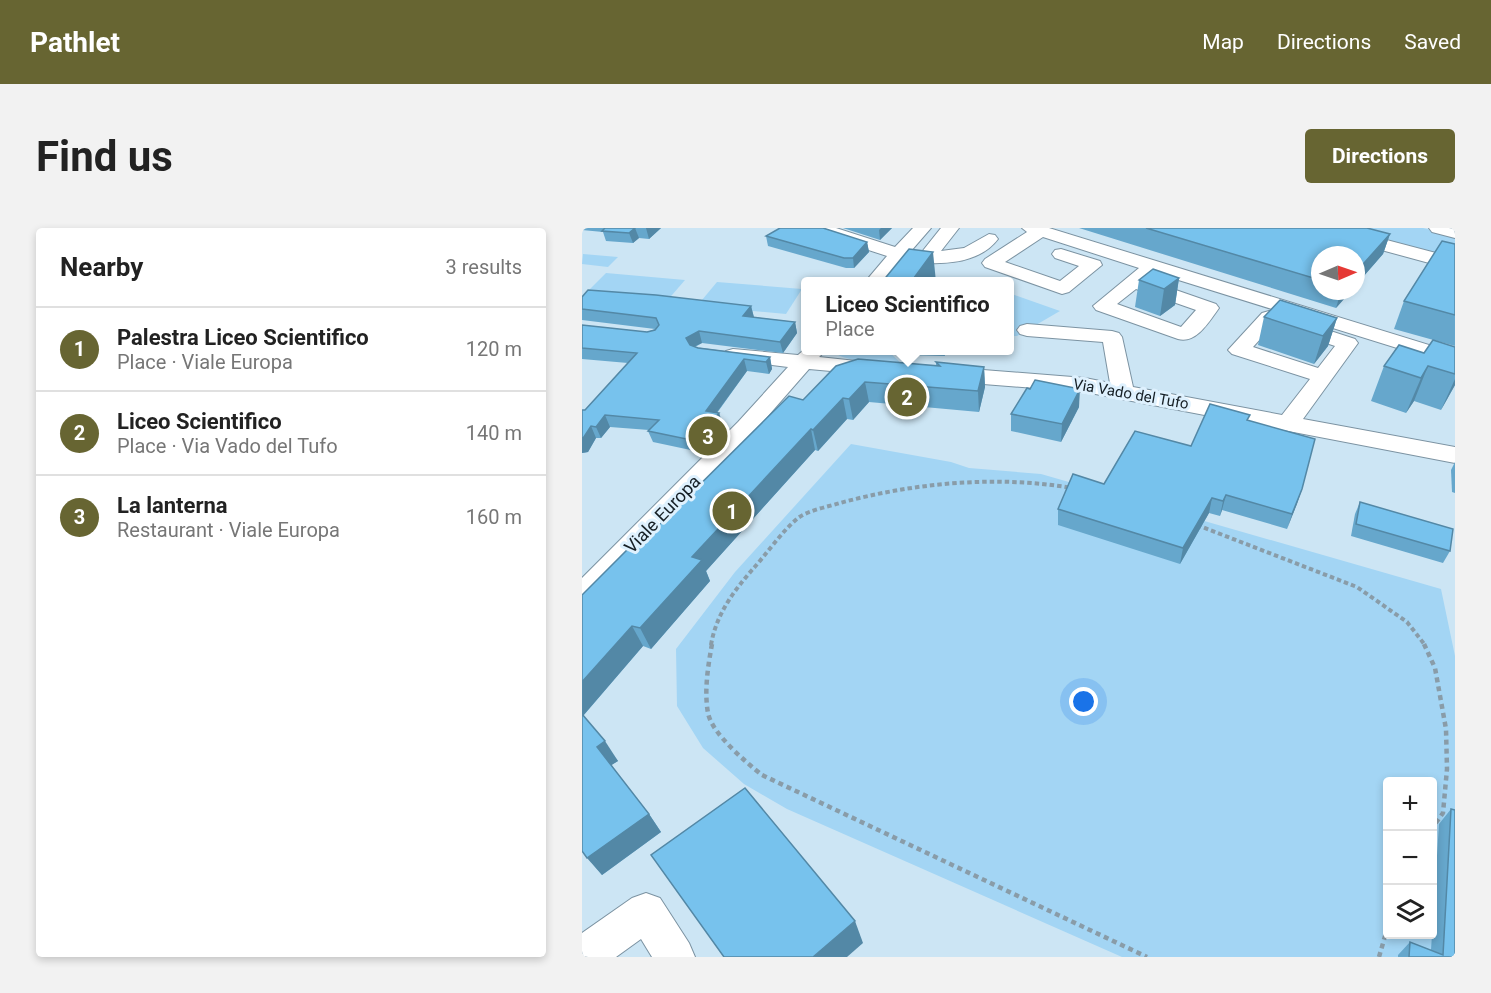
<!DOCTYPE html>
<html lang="en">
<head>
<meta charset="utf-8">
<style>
	:root { --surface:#fff; --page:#f2f2f2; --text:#222; --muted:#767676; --line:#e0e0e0; --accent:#676532 }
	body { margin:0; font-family:Roboto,sans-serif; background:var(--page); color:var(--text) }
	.controls { position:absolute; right:18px; bottom:18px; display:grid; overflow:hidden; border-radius:6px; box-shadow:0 3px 9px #0003 }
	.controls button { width:54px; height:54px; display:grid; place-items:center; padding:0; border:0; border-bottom:2px solid var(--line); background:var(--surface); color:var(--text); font:30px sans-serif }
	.compass { position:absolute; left:729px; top:18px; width:54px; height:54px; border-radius:50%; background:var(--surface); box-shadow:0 3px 9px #0003; rotate:88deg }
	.you { position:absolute; left:502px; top:474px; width:21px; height:21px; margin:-15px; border:4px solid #fff; border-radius:50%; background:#1a73e8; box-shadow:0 0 0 9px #1a73e833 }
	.badge { display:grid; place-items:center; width:39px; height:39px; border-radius:50%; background:var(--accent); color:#fff; font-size:20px; font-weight:700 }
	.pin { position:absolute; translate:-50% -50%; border:3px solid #fff; box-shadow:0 2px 6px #0006 }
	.popup { position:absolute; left:219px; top:49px; width:213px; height:78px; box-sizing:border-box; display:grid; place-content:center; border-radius:6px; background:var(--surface); filter:drop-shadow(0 2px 4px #0005); font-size:20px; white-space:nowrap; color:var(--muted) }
	.popup b { font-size:22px; color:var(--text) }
	.popup::after { content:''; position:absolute; left:50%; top:100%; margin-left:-12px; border:12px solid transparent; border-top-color:var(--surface) }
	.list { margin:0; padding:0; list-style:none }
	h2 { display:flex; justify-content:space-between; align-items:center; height:78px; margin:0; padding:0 24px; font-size:26px }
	h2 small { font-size:20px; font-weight:400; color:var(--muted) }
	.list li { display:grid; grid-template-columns:39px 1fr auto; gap:18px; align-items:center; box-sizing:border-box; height:84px; padding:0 24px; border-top:2px solid var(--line) }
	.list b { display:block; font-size:22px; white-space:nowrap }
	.list p { margin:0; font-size:20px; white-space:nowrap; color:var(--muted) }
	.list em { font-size:20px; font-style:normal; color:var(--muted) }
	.icon { flex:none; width:33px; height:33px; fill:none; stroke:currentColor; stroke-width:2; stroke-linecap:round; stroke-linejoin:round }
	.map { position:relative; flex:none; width:873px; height:729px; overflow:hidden; border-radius:6px }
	header { display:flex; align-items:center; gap:36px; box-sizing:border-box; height:84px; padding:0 30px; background:var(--accent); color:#fff }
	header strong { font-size:28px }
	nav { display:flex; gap:33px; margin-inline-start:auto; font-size:21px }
	.intro { display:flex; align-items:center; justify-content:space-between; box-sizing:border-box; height:144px; padding:0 36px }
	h1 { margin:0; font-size:42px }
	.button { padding:15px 27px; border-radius:6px; background:var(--accent); color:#fff; font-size:21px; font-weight:700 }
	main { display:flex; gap:36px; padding:0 36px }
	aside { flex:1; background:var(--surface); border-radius:6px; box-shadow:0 3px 9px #0003 }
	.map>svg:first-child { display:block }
	.green { fill:#a3d5f4; fill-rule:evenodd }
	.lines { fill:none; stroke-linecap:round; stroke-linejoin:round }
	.minor-casing { stroke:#7c93a2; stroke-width:2 }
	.path-far1 { stroke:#899ca8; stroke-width:4; stroke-dasharray:4.5 3; stroke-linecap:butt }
	.path { stroke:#899ca8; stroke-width:4.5; stroke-dasharray:5 4; stroke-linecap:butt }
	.minor { fill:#fff; fill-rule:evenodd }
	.wall { fill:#66a7cc }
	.shaded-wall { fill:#5388a6 }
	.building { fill:#77c2ed; stroke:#5388a6; stroke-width:1.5 }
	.labels { text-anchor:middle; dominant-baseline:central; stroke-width:6; stroke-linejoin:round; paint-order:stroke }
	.far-street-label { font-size:15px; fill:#161f25; stroke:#def1fe }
	.street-label { font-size:18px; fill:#161f25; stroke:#def1fe }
</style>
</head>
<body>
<header>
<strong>Pathlet</strong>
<nav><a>Map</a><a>Directions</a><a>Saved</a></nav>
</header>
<div class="intro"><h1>Find us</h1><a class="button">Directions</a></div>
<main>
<aside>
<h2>Nearby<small>3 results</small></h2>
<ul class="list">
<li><span class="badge">1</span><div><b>Palestra Liceo Scientifico</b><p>Place · Viale Europa</p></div><em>120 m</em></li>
<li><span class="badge">2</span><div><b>Liceo Scientifico</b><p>Place · Via Vado del Tufo</p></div><em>140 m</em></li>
<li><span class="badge">3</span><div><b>La lanterna</b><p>Restaurant · Viale Europa</p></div><em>160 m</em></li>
</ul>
</aside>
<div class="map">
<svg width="873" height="729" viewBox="0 0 873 729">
	<rect width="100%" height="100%" fill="#cce5f4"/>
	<g class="green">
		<polygon points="753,0 841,0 873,8 873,31"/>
		<polygon points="1,26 36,29 26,39 0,36"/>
		<polygon points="24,45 103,52 84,74 2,67"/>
		<polygon points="135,54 220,61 204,86 115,78"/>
		<polygon points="427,65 478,83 435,108 427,108"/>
		<path d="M250 122 306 123 321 137C305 135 258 135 250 122Z"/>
		<path d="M269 216 369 234 387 240 459 246 859 361 873 428V729H540L205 581 162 556 121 520 95 478 94 421 153 344ZM806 554H850V706H806Z"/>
	</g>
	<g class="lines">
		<defs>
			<g id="minor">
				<path d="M228 0H254L313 19 331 0H349L329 23 339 25 359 0H377L359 23 382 20 407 6 413 7 416 11C396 38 351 38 321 32L303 54H283L305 28 231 4Z"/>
				<path d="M440 0H467L873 125V138L574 45 565 52 634 76 637 80C627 94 614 116 596 111L514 82 511 78 557 40 461 9 423 34 478 53 497 38 473 30 470 26 473 22 479 21 518 33 520 37 487 64 480 66 403 39 400 35 403 31 445 4ZM554 61 614 82 599 99 535 76Z"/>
				<polygon points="730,0 759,0 873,30 873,42 733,4"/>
				<polygon points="847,0 873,0 873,10 850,4"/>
				<path d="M687 83 773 111 776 115 721 191 873 219V235L503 164 363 153 355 151 352 146 355 141 363 139 503 150 528 155 521 114 445 108 438 106 435 102 438 98 445 96 530 103 537 105 540 109 551 159 700 187 728 151 650 126 646 122 680 85ZM691 97 753 118 736 140 671 119Z"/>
				<polygon points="151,121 216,127 223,121 237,122 240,126 237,129 293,135 301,136 304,141 301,146 293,147 227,141 172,204 10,376 0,379 0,350 156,194 206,139 144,131 140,127 144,123"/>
				<polygon points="64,665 78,670 107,715 113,729 70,729 59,711 34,729 0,729 0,705 50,670"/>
			</g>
		</defs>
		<use href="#minor" class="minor-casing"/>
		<g class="path-far1">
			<polyline points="615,297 775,359 825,394 843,417"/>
			<path d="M129 417C134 387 151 364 170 342 184 327 200 303 216 290 227 282 245 279 258 275 331 255 415 247 490 260"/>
		</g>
		<g class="path">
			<path d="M130 416C126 438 122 463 126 485 130 506 164 534 180 547L565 729"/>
			<polyline points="842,416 853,440 864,501 865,541 861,585 850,600"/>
			<polyline points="797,729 806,698"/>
		</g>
		<use href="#minor" class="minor"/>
	</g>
	<g class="wall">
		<polygon points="0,0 79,0 67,11 57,10 51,15 24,13 21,4 0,2"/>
		<polygon points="261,0 310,0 298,12"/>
		<polygon points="497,0 785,0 808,6 801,26 774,57 774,27 738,27 738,63 769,63 754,80"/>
		<polygon points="184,8 285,14 287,24 272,40 264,40 186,18"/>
		<polygon points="873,16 873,118 812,101 822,73"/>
		<polygon points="597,50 593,77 578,88 553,79 557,52"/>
		<polygon points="0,69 169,78 172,89 213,94 215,105 201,125 120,115 113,119 188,129 190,141 187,146 165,143 135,185 137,185 141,197 118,224 71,214 66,203 67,202 28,199 19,210 14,210 6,224 0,225 0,182 3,182 46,135 0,131 0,97 65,104 73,101 0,92"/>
		<polygon points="682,89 755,90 746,118 732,136 676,117"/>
		<polygon points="873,119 873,157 859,182 832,173 824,185 789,173 802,138 842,125"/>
		<polygon points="319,123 362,123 363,128 324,127"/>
		<polygon points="354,134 402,139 403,159 397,184 287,174 271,192 265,191 236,223 233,222 124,343 128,353 69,421 61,418 1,488 36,533 29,537 67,586 79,604 20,647 0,623 0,367 221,172 254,138 354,138"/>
		<polygon points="448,161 497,179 479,214 429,203 429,186"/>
		<polygon points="666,192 720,261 705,301 640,282 638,288 627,285 598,336 476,297 476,281 522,256"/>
		<polygon points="873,234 873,265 870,264 869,242"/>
		<polygon points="778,274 868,323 861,335 769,308 773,286"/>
		<polygon points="869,581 873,729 816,729 816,727 828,714 849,722 857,596"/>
	</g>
	<g class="shaded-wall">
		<polygon points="53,0 57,10 51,15 47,5"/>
		<polygon points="64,0 79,0 67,11"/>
		<polygon points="299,0 310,0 298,12 297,2"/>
		<polygon points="808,6 801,26 774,57 774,44"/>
		<polygon points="285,14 287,24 272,40 271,30"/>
		<polygon points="351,24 354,54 329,54"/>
		<polygon points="597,50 593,77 578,88 582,61"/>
		<polygon points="759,63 769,63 754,80"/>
		<polygon points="169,78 172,90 161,88"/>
		<polygon points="755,90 746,118 732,136 741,108"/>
		<polygon points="213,94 215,105 201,125 198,114"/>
		<polygon points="117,103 120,115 107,121 104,110"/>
		<polygon points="188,129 190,141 187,146 184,134"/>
		<polygon points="162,131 165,143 127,195 124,183"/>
		<polygon points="846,138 832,173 824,185 839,150"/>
		<polygon points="402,139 403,159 397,184 396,163"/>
		<polygon points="873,151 873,157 859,182"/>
		<polygon points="283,154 287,174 271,192 267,171"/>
		<polygon points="498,161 497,179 479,214 480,196"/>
		<polygon points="261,170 265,191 236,223 231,202"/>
		<polygon points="137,185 141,197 118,224 114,213"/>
		<polygon points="23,187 28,199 19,210 14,199"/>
		<polygon points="9,198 14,210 6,224 0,225 0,212"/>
		<polygon points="229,201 233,222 124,343 128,353 69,421 58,400 110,329"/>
		<polygon points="720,261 715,276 705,301 710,286"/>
		<polygon points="644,267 640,282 638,288 641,273"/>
		<polygon points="630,270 627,285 598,336 601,320"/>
		<polygon points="50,398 61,418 0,489 0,454"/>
		<polygon points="23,513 36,533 28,538 15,519"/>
		<polygon points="67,586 79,604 20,647 5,630"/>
		<polygon points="273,693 281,715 265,729 231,729"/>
	</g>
	<g class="building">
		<polygon points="23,0 53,0 47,5 20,3"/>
		<polygon points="198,0 241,0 285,14 271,30 262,30 184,8"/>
		<polygon points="564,0 785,0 808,6 774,44 774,27 738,27 738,52"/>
		<polygon points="860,13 873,16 873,87 822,73"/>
		<polygon points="327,21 351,24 329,54 300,54"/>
		<polygon points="571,41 597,50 582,61 557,52"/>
		<polygon points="6,62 74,67 169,78 161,88 213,94 198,114 117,103 104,110 108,117 116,120 188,129 184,134 162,131 124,183 137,185 114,213 66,203 77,192 23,187 14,199 9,198 0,212 0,182 3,182 55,125 0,120 0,97 65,104 73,102 77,97 74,90 0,81 0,69"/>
		<polygon points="698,72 755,90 741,108 682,89"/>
		<polygon points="851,112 873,119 873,146 846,138 839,150 802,138 817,117 842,125"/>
		<polygon points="276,131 358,138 354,134 402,139 396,163 283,154 267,171 261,170 231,202 229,201 110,329 120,332 58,400 50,398 0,454 0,367 56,311 61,313 207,168 221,172 254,138"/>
		<polygon points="453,152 498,161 480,196 429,186 445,160 448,161"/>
		<polygon points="628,176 668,187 665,192 733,211 720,261 710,286 644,267 641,273 630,270 601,320 476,281 491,246 522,256 553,203 609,218"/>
		<polygon points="778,274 871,301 868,323 774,296"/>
		<polygon points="0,486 23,513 15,519 67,586 5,630 0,623"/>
		<polygon points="163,560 273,693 231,729 142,729 69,627"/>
		<polygon points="869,581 873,582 873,729 827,729 828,714 861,727"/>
	</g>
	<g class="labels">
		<g class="far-street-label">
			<text transform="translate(549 166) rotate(10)">Via Vado del Tufo</text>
		</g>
		<g class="street-label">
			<text transform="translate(80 286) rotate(-46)">Viale Europa</text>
		</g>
	</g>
</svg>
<div class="controls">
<button>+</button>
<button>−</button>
<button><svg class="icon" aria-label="layers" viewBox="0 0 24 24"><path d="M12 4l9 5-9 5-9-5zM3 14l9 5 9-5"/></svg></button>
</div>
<svg class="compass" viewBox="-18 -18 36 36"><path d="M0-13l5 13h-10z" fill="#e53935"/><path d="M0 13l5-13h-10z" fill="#767676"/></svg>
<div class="you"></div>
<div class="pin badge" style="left:150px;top:283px">1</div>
<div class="pin badge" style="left:325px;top:169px">2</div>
<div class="popup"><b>Liceo Scientifico</b>Place</div>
<div class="pin badge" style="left:126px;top:208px">3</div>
</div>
</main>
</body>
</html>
